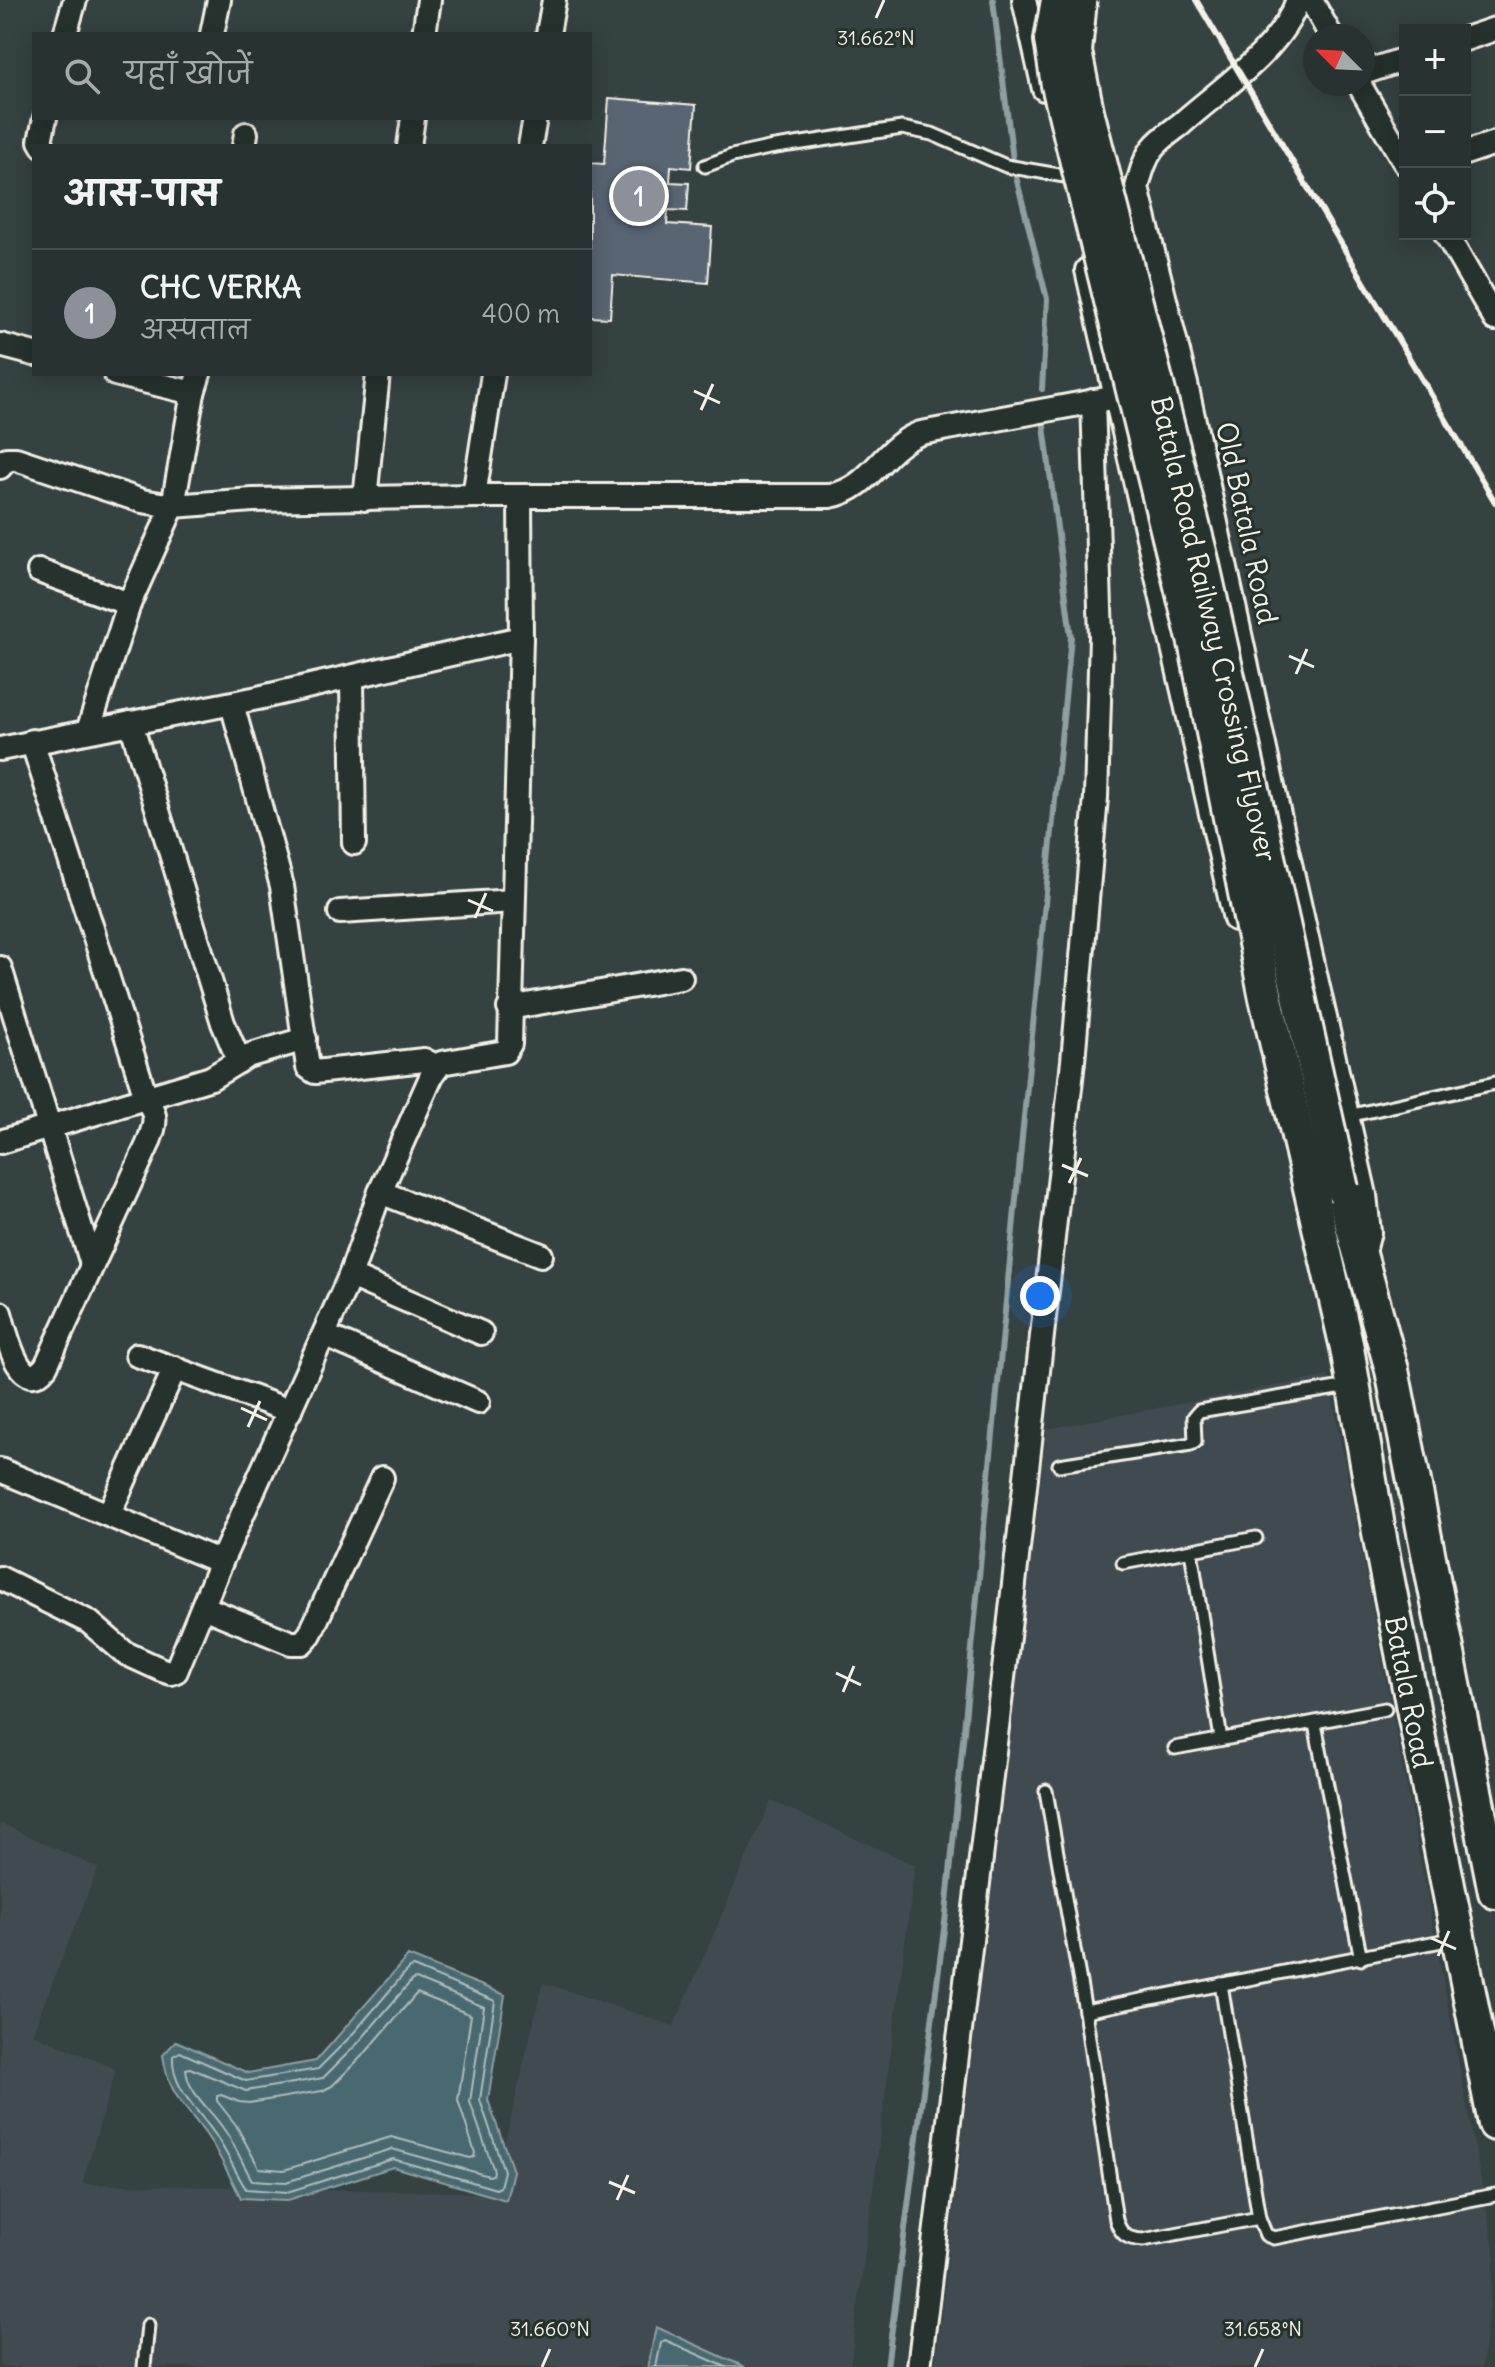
<!DOCTYPE html>
<html lang="hi">
<head>
<meta charset="utf-8">
<style>
	:root { --surface:#283232; --page:#343e3e; --text:#f1f3f6; --muted:#a5aaac; --line:#444d4d; --accent:#8c9099 }
	body { margin:0; font-family:Delius,"Playpen Sans Deva",sans-serif; background:var(--page); color:var(--text) }
	.controls { position:absolute; right:24px; top:24px; display:grid; overflow:hidden; border-radius:0px; box-shadow:0 4px 20px #0003 }
	.controls button { width:72px; height:72px; display:grid; place-items:center; padding:0; border:0; border-bottom:2px solid var(--line); background:var(--surface); color:var(--text); font:40px sans-serif }
	.compass { position:absolute; left:1303px; top:24px; width:72px; height:72px; border-radius:50%; background:var(--surface); box-shadow:0 4px 20px #0003; rotate:294deg }
	.you { position:absolute; left:1040px; top:1296px; width:28px; height:28px; margin:-20px; border:6px solid #fff; border-radius:50%; background:#1a73e8; box-shadow:0 0 0 12px #1a73e833 }
	.badge { display:grid; place-items:center; width:52px; height:52px; border-radius:50%; background:var(--accent); color:#fff; font-size:26px; font-weight:700 }
	.pin { position:absolute; translate:-50% -50%; border:4px solid #fff; box-shadow:0 2px 8px #0006 }
	.list { margin:0; padding:0; list-style:none }
	h2 { display:flex; justify-content:space-between; align-items:center; height:104px; margin:0; padding:0 32px; font-size:34px }
	h2 small { font-size:26px; font-weight:400; color:var(--muted) }
	.list li { display:grid; grid-template-columns:52px 1fr auto; gap:24px; align-items:center; box-sizing:border-box; height:128px; padding:0 32px; border-top:2px solid var(--line) }
	.list b { display:block; font-size:30px; white-space:nowrap }
	.list p { margin:0; font-size:26px; white-space:nowrap; color:var(--muted) }
	.list em { font-size:26px; font-style:normal; color:var(--muted) }
	.icon { flex:none; width:44px; height:44px; fill:none; stroke:currentColor; stroke-width:2; stroke-linecap:round; stroke-linejoin:round }
	.map { position:relative; flex:none; width:1495px; height:2367px; overflow:hidden }
	.search { position:absolute; background:var(--surface); box-shadow:0 4px 20px #0003; left:32px; top:32px; width:560px; height:88px; display:flex; align-items:center; gap:20px; box-sizing:border-box; padding:0 28px; border-radius:0px; color:var(--muted); font-size:30px }
	.panel { position:absolute; background:var(--surface); box-shadow:0 4px 20px #0003; left:32px; top:144px; width:560px; height:232px; border-radius:0px }
	.map>svg:first-child { display:block }
	.built { fill:#404c51 }
	.water { fill:#4a6971; stroke:#8e9fa1; stroke-width:2 }
	.lines { fill:none; stroke-linecap:round; stroke-linejoin:round }
	.shore { stroke:#b0bbb8; stroke-width:2 }
	.stream { stroke:#8e9fa1; stroke-width:6 }
	.building { fill:#596573; stroke:#f4f1e8; stroke-width:2 }
	.lane-casing { stroke:#f4f1e8; stroke-width:17 }
	.street-casing { stroke:#f4f1e8; stroke-width:28 }
	.secondary-casing { stroke:#f4f1e8; stroke-width:38 }
	.lane { stroke:#26332d; stroke-width:11 }
	.street { stroke:#26332d; stroke-width:22 }
	.secondary { stroke:#26332d; stroke-width:32 }
	.rail { stroke:#f4f1e8; stroke-width:6 }
	.secondary-bridge-casing { stroke:#f4f1e8; stroke-width:38; stroke-linecap:butt }
	.secondary-bridge { stroke:#26332d; stroke-width:32 }
	.ticks { fill:none; stroke:#f4f1e8; stroke-width:3 }
	.labels { text-anchor:middle; dominant-baseline:central; stroke-width:6; stroke-linejoin:round; paint-order:stroke }
	.street-label { font-size:28px; fill:#f4f1e8; stroke:#26332d }
	.ticks-label { font-size:20px; text-anchor:middle; fill:#f4f1e8; stroke:#26332d; stroke-width:6; stroke-linejoin:round; paint-order:stroke }
</style>
</head>
<body>
<div class="map">
<svg width="1495" height="2367" viewBox="0 0 1495 2367">
	<rect width="100%" height="100%" fill="#354242"/>
	<filter id="ink" filterUnits="userSpaceOnUse"><feTurbulence type="fractalNoise" baseFrequency=".0125" numOctaves="2"/><feDisplacementMap in="SourceGraphic" scale="16" xChannelSelector="R" yChannelSelector="G"/><feConvolveMatrix kernelMatrix="1 2 1 2 8 2 1 2 1" color-interpolation-filters="sRGB"/></filter>
	<g filter="url(#ink)">
		<g class="built">
			<polygon points="1328,1376 1495,2254 1482,2367 935,2367 1047,1429"/>
			<polygon points="771,1801 915,1865 850,2367 0,2367 0,1823 98,1868 32,2034 116,2069 82,2184 493,2193 543,1983 674,2026"/>
		</g>
		<g class="water">
			<path d="M408 1956 505 1995 488 2100 513 2171 506 2200 393 2167 288 2200 241 2198C231 2179 222 2160 211 2142 189 2107 169 2100 163 2055L176 2041 248 2073 316 2061Z"/>
			<polygon points="656,2327 745,2367 648,2367"/>
		</g>
		<g class="lines">
			<g class="shore">
				<path d="M413 1967 495 2001 480 2100 504 2171 500 2187 496 2189 393 2159 287 2192 246 2189C236 2173 228 2155 218 2139 202 2112 171 2091 173 2056L180 2052 246 2081 318 2069 351 2036 409 1968Z"/>
				<path d="M416 1979 484 2007 470 2102 494 2171 493 2175 489 2176 392 2149 286 2182 252 2180C242 2163 235 2144 223 2128 211 2110 187 2092 186 2069L190 2068 246 2091 323 2078 358 2043 412 1980Z"/>
				<polygon points="417,1993 471,2015 458,2100 475,2153 474,2157 470,2158 391,2137 284,2170 259,2168 236,2125 217,2101 217,2096 221,2095 239,2102 249,2103 322,2091 332,2086 367,2051"/>
				<polyline points="656,2367 661,2343 665,2340 726,2367"/>
			</g>
			<g class="stream">
				<polyline points="993,0 1013,160"/>
				<polyline points="1016,177 1047,299 1042,389"/>
				<polyline points="887,2367 946,1914 1071,637 1044,426"/>
			</g>
		</g>
		<polygon class="building" points="609,98 696,105 691,168 671,166 670,182 689,183 687,211 668,210 667,224 712,227 708,283 613,275 610,318 590,317 590,163 604,164"/>
		<g class="lines">
			<defs>
				<g id="lane">
					<polyline points="705,166 732,156 769,148 902,128 932,134 1006,166 1076,178"/>
					<polyline points="1348,1116 1495,1083"/>
					<polyline points="1059,1465 1191,1444 1195,1442 1194,1417 1199,1411 1349,1386"/>
					<polyline points="1191,1551 1221,1739"/>
					<polyline points="1123,1563 1256,1538"/>
					<polyline points="1315,1724 1361,1959"/>
					<polyline points="1175,1748 1385,1709"/>
					<path d="M1046 1791 1085 2011 1116 2220C1121 2235 1127 2239 1143 2240L1259 2218 1221 1984"/>
					<polyline points="1085,2011 1457,1938"/>
					<polyline points="1259,2218 1266,2235 1274,2238 1495,2195"/>
					<polyline points="144,2367 148,2325"/>
				</g>
				<g id="street">
					<polyline points="1024,0 1044,89"/>
					<path d="M1298 0C1280 51 1220 89 1181 124 1172 131 1160 139 1153 148 1144 160 1141 173 1137 188L1186 384 1278 810 1365 1195 1369 1232 1364 1252"/>
					<polyline points="1311,0 1331,36"/>
					<polyline points="65,34 75,0"/>
					<polyline points="212,34 219,0"/>
					<polyline points="424,34 429,0"/>
					<polyline points="548,34 554,0"/>
					<polyline points="1465,39 1495,29"/>
					<polyline points="1363,73 1405,59"/>
					<polyline points="1359,84 1405,163"/>
					<polyline points="43,146 40,141 45,118"/>
					<polyline points="244,146 246,134"/>
					<polyline points="409,146 413,118"/>
					<polyline points="530,146 535,118"/>
					<polyline points="1465,153 1495,143"/>
					<polyline points="1446,234 1495,319"/>
					<polyline points="1087,270 1235,919"/>
					<polyline points="0,345 34,354"/>
					<polyline points="115,374 193,393"/>
					<path d="M0 467 7 459H16L142 501 173 506 253 500 474 496H830C873 488 881 447 921 433L1106 399"/>
					<polyline points="474,496 493,374"/>
					<polyline points="365,499 378,374"/>
					<polyline points="39,571 129,604"/>
					<polyline points="352,677 354,843"/>
					<polyline points="232,704 282,886 308,1067 315,1072 424,1060 437,1067"/>
					<polyline points="131,723 223,1023 239,1061"/>
					<polyline points="88,731 129,604 173,506 193,393 199,374"/>
					<polyline points="0,749 258,698 521,638"/>
					<polyline points="340,912 513,901"/>
					<polyline points="0,968 92,1264"/>
					<polyline points="509,1008 681,978"/>
					<polyline points="0,1142 211,1078 247,1056 305,1039"/>
					<polyline points="380,1192 541,1255"/>
					<polyline points="350,1276 481,1333"/>
					<path d="M0 1313C5 1330 20 1400 46 1366L148 1144C156 1122 158 1118 146 1097L32 741"/>
					<polyline points="324,1335 478,1402"/>
					<polyline points="137,1355 290,1411"/>
					<polyline points="0,1470 221,1562"/>
					<polyline points="109,1514 175,1368"/>
					<polyline points="0,1578 89,1622 125,1653 162,1670 171,1673 176,1671 221,1562 350,1276 380,1192 432,1075 441,1063 505,1052 510,1044 521,638 520,497"/>
					<polyline points="203,1607 291,1643 302,1643 310,1634 382,1478"/>
					<polyline points="919,2367 1008,1637 1054,1229 1073,1061 1096,797 1101,637 1093,401"/>
				</g>
				<g id="secondary">
					<polyline points="1342,1189 1392,1370 1495,1892"/>
					<polyline points="1314,1205 1347,1348 1384,1561 1495,2124"/>
				</g>
			</defs>
			<use href="#lane" class="lane-casing"/>
			<use href="#street" class="street-casing"/>
			<use href="#secondary" class="secondary-casing"/>
			<use href="#lane" class="lane"/>
			<use href="#street" class="street"/>
			<use href="#secondary" class="secondary"/>
			<polyline class="rail" points="1196,0 1495,502"/>
			<defs>
				<g id="secondary-bridge">
					<polyline points="1058,0 1051,40 1058,85 1196,647 1266,998 1314,1205"/>
					<polyline points="1080,0 1075,52 1087,111 1201,556 1342,1189"/>
				</g>
			</defs>
			<use href="#secondary-bridge" class="secondary-bridge-casing"/>
			<use href="#secondary-bridge" class="secondary-bridge"/>
		</g>
	</g>
	<path class="ticks" d="M876 18 884 0M694 391 720 403M701 410 713 384M1289 656 1314 667M1296 674 1307 649M468 900 493 911M475 918 486 893M1062 1165 1088 1176M1069 1183 1081 1158M241 1408 267 1420M248 1427 260 1401M836 1673 861 1685M843 1692 854 1666M1431 1938 1456 1949M1438 1956 1449 1931M609 2182 635 2193M617 2200 628 2175M542 2367 550 2349M1255 2367 1263 2349"/>
	<g class="labels">
		<g class="street-label">
			<text transform="translate(1247 523) rotate(78)">Old Batala Road</text>
			<text transform="translate(1214 629) rotate(77)">Batala Road Railway Crossing Flyover</text>
			<text transform="translate(1409 1692) rotate(79)">Batala Road</text>
		</g>
	</g>
	<g class="ticks-label">
		<text x="876" y="45">31.662°N</text>
		<text x="550" y="2336">31.660°N</text>
		<text x="1263" y="2336">31.658°N</text>
	</g>
</svg>
<div class="controls">
<button>+</button>
<button>−</button>
<button><svg class="icon" aria-label="locate" viewBox="0 0 24 24"><circle cx="12" cy="12" r="6"/><path d="M12 2v4M12 18v4M2 12h4M18 12h4"/></svg></button>
</div>
<svg class="compass" viewBox="-18 -18 36 36"><path d="M0-13l5 13h-10z" fill="#e53935"/><path d="M0 13l5-13h-10z" fill="#a5aaac"/></svg>
<div class="you"></div>
<div class="pin badge" style="left:639px;top:196px">1</div>
<div class="search"><svg class="icon" aria-label="search" viewBox="0 0 24 24"><circle cx="10" cy="10" r="6"/><path d="M15 15l6 6"/></svg>यहाँ खोजें</div>
<section class="panel">
<h2>आस-पास<small></small></h2>
<ul class="list">
<li><span class="badge">1</span><div><b>CHC VERKA</b><p>अस्पताल</p></div><em>400 m</em></li>
</ul>
</section>
</div>
</body>
</html>
